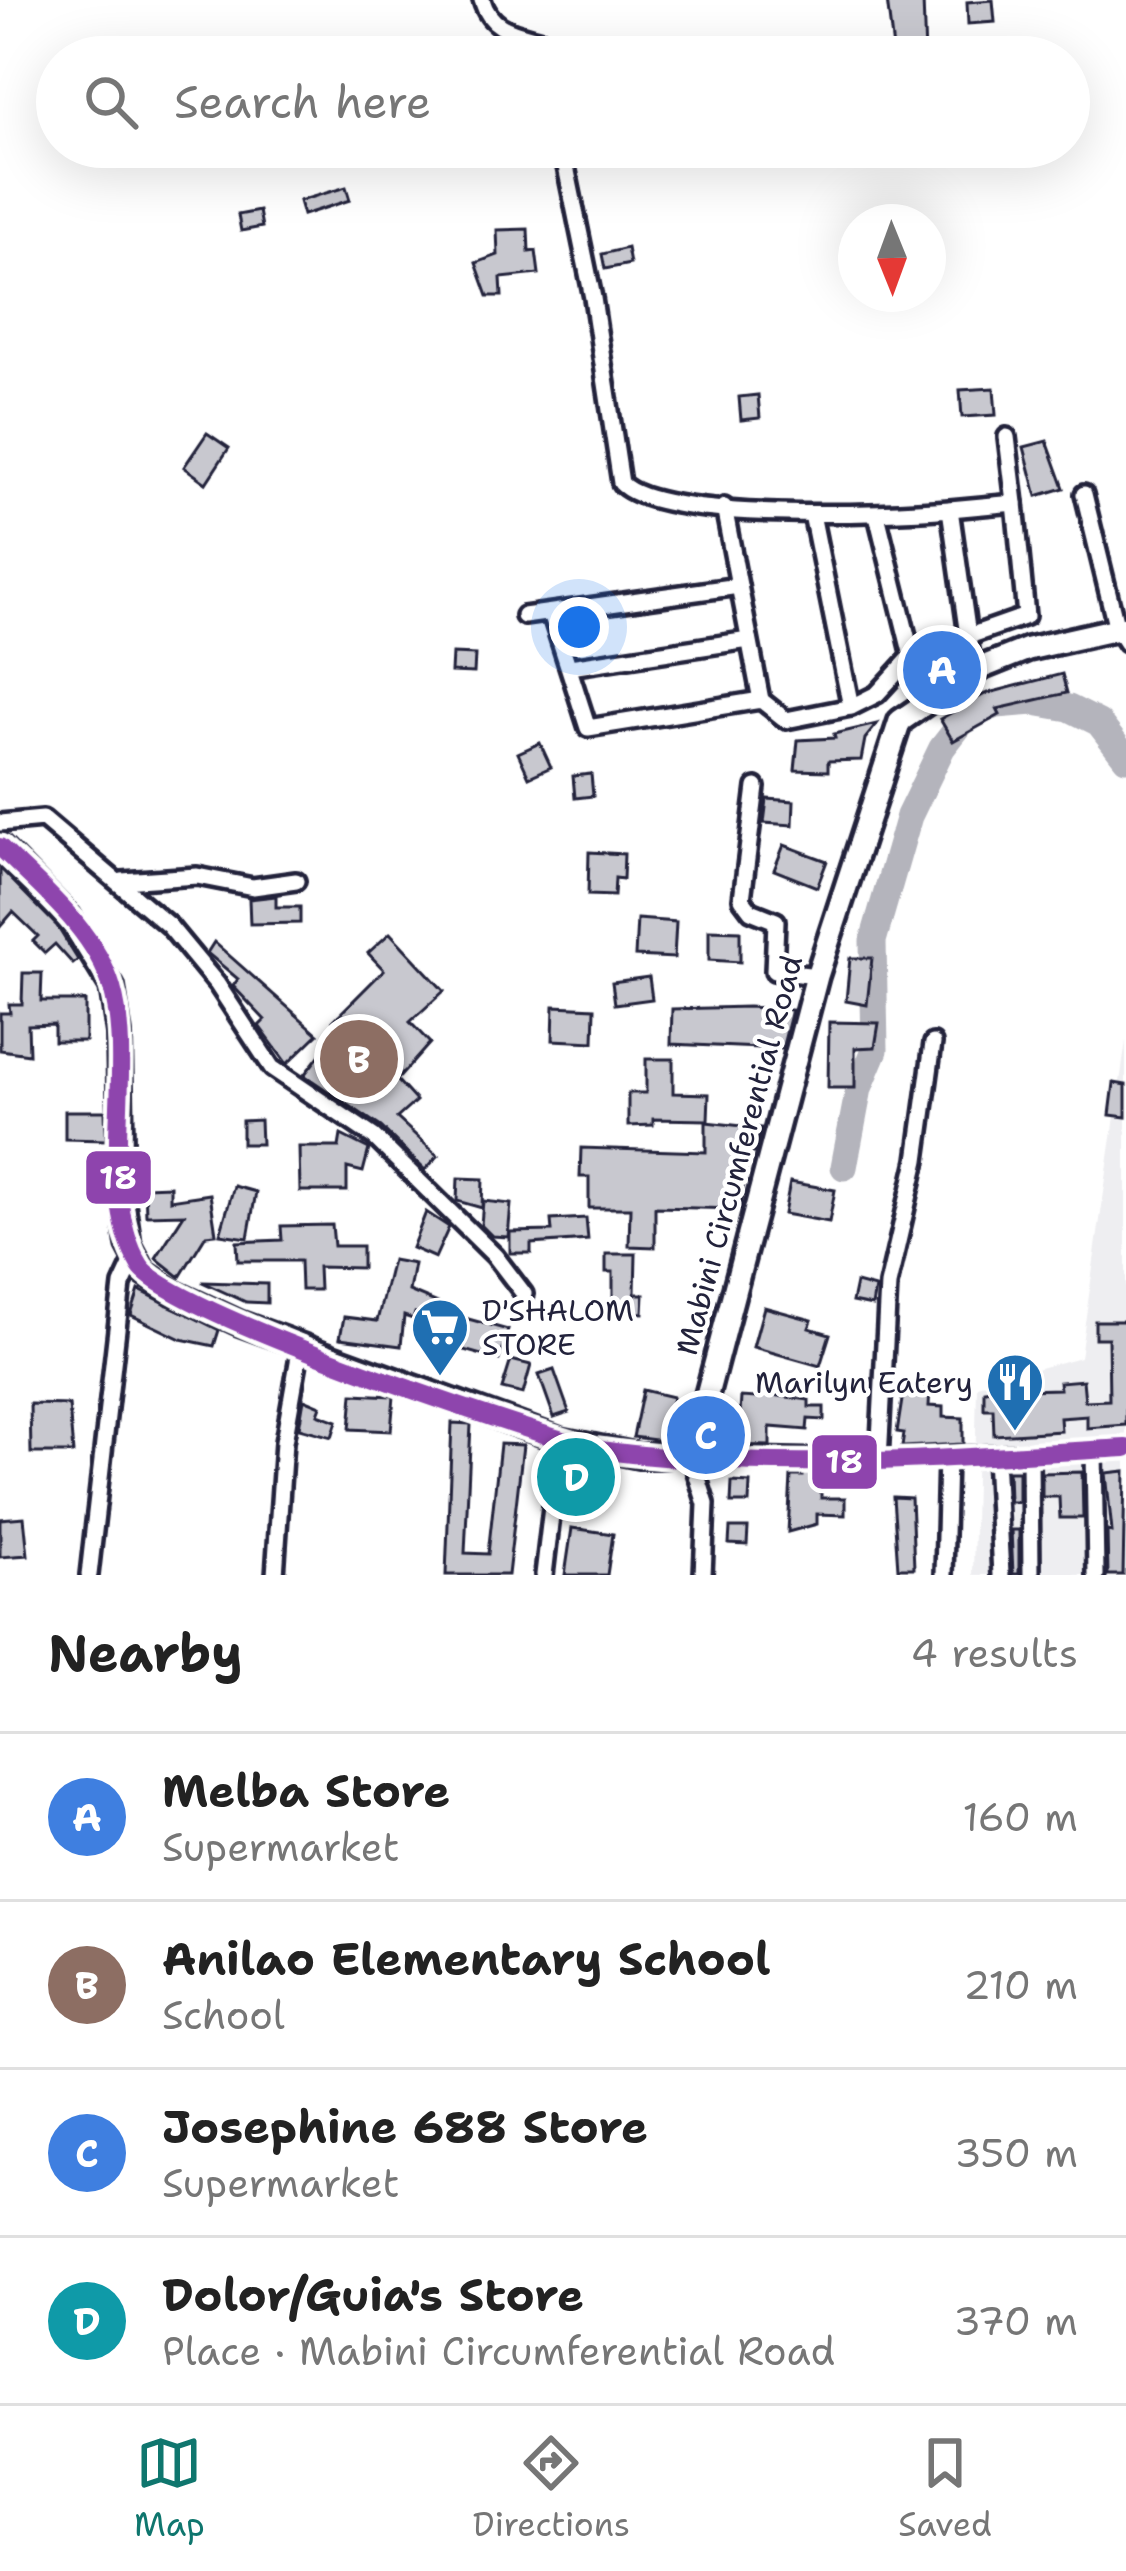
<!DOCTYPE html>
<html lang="en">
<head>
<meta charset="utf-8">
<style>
	:root { --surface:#fff; --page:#f2f2f2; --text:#222; --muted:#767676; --line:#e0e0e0; --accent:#0f766e }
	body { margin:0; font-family:"Shantell Sans",sans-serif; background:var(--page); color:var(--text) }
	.compass { position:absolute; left:838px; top:204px; width:108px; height:108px; border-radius:50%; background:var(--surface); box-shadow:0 12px 48px #0002; rotate:179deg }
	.you { position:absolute; left:579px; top:627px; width:42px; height:42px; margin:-30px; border:9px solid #fff; border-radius:50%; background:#1a73e8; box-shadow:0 0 0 18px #1a73e833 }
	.badge { display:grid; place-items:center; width:78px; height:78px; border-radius:50%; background:var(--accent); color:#fff; font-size:39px; font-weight:700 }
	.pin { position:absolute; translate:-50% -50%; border:6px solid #fff; box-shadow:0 3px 12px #0006 }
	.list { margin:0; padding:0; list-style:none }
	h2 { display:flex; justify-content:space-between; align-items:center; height:156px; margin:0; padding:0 48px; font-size:51px }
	h2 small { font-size:39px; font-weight:400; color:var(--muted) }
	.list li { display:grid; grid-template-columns:78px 1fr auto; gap:36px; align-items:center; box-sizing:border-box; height:168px; padding:0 48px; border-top:3px solid var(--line) }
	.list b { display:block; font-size:45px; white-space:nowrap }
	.list p { margin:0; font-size:39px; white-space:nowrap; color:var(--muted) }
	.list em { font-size:39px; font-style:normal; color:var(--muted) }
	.icon { flex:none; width:66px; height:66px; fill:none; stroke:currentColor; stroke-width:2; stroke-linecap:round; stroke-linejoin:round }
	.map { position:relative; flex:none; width:1126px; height:1575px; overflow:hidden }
	.search { position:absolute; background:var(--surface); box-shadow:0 12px 48px #0002; left:36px; right:36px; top:36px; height:132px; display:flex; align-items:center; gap:30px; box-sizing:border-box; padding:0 42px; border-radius:66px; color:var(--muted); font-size:45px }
	.sheet { height:828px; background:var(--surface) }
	nav { display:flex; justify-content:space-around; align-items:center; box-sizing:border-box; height:168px; border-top:3px solid var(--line); background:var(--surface); font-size:33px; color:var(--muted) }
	nav a { display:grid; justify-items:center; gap:6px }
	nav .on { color:var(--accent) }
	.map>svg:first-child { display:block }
	.built { fill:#eeeef1 }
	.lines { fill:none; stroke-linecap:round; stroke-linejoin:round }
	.river { stroke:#b4b4bc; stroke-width:27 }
	.building { fill:#c8c8cf; stroke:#22223b; stroke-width:3 }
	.minor-casing { stroke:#22223b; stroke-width:24 }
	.major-casing { stroke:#22223b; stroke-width:30 }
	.minor { stroke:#fff; stroke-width:15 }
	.major { stroke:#fff; stroke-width:21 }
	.bus-1-casing { stroke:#fff; stroke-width:27 }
	.bus-1 { stroke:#8e44ad; stroke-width:18 }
	.labels { text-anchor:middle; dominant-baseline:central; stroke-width:9; stroke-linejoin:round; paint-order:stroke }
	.street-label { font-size:30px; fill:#22223b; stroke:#fff }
	.poi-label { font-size:30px; fill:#22223b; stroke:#fff; text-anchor:start }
	.line-badge { stroke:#fff; stroke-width:4.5 }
	.badge-label { font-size:33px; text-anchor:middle; font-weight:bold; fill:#fff }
</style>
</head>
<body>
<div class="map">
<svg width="1126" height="1575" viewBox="0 0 1126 1575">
	<rect width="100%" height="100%" fill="#fff"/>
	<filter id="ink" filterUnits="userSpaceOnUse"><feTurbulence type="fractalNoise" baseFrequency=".00833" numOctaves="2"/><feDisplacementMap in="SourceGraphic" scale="24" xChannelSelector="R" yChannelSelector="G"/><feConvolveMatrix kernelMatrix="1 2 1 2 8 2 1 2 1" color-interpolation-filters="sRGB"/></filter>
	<g filter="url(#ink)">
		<polygon class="built" points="1126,1041 1126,1575 973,1575 977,1385 1080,1357"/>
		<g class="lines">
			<polyline class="river" points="844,1167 859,1088 875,1050 873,941 909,816 942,748 967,716 997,705 1034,702 1069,708 1099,723 1126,758"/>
		</g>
		<g class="building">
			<polygon points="887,0 923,0 925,57 894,57"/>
			<polygon points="993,0 995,22 968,24 967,2"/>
			<polygon points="346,187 350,200 303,215 299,201"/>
			<polygon points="259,211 262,227 241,231 238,215"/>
			<polygon points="528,229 529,252 536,251 539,274 501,278 502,296 488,296 476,263 498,255 497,230"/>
			<polygon points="627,248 630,264 605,269 602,254"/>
			<polygon points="994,388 996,415 962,417 960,390"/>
			<polygon points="758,395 760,418 741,420 739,397"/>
			<polygon points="207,433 229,448 206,483 184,467"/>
			<polygon points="1047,441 1064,488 1037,496 1024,447"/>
			<polygon points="452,654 475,655 474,673 451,672"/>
			<polygon points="1062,674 1067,693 997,709 1000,715 953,741 940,719 985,694"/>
			<polygon points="877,724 865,739 861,760 828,761 828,771 795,770 798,740 835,738 834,734"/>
			<polygon points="540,743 551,767 529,777 518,753"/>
			<polygon points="591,774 593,796 575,798 573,776"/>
			<polygon points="767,799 794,801 793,825 764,823"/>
			<polygon points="784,845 827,861 817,887 774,870"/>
			<polygon points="589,852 624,854 623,879 615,878 614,896 588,895"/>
			<polygon points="0,868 57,926 78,960 73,964 55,944 45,953 33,941 38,936 13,912 0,927"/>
			<polygon points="276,896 276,907 300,907 300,923 250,924 249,899"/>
			<polygon points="637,919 676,922 674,958 635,956"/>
			<polygon points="709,930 740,931 740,962 709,960"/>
			<polygon points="390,933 444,991 410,1022 430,1043 397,1080 416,1101 397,1118 438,1156 425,1170 381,1127 304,1075 341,1028 333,1021 384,970 368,953"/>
			<polygon points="214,942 318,1034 287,1064 259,1026 265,1020 233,986 238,979 207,953"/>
			<polygon points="850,958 872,958 867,1005 846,1001"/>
			<polygon points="23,973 42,973 41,1001 85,1001 85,1041 54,1041 54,1024 28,1025 29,1054 0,1050 0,1013 10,1013 9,1004 22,1004"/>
			<polygon points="649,977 652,999 615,1004 612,982"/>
			<polygon points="554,1006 595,1008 594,1042 553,1040"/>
			<polygon points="748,1007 792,1010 782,1049 671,1044 672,1009"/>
			<polygon points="829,1022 879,1023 875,1047 855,1048 855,1088 828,1088"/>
			<polygon points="646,1059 673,1059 673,1093 709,1094 708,1120 653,1119 653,1125 628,1126 628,1093 646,1093"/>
			<polygon points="1114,1083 1126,1085 1126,1117 1110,1115"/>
			<polygon points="65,1111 105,1111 106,1140 65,1139"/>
			<polygon points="260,1120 261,1144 242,1144 242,1121"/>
			<polygon points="706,1122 761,1128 755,1153 748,1153 740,1209 655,1207 655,1247 629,1246 630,1208 589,1208 589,1177 580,1177 581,1148 706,1152"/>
			<polygon points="341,1135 369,1149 363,1172 347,1168 347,1191 300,1191 299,1147 339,1147"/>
			<polygon points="458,1178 483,1179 482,1208 457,1201"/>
			<polygon points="790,1182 835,1190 829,1222 784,1214"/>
			<polygon points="170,1186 170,1200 210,1194 216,1234 206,1235 180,1277 156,1258 184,1214 146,1215 145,1187"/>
			<polygon points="234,1186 256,1192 248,1238 220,1234"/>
			<polygon points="483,1201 511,1204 508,1237 492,1236 481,1225"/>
			<polygon points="426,1212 449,1227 435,1258 412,1248"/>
			<polygon points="586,1218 588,1240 531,1244 531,1253 510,1253 510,1232 552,1231 551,1220"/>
			<polygon points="332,1225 334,1246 362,1246 362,1268 318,1267 319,1290 301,1290 300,1261 238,1261 237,1242 282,1240 281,1226"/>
			<polygon points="606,1254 636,1254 635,1294 644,1294 643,1313 613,1311 613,1272 606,1272"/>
			<polygon points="392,1260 414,1264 409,1291 450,1308 445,1323 415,1313 413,1319 404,1316 401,1346 340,1338 344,1317 377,1321"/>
			<polygon points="202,1282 267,1284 267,1303 246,1302"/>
			<polygon points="856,1283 875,1288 872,1306 852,1302"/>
			<polygon points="139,1290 219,1330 214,1346 181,1339 131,1315"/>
			<polygon points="764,1307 812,1320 809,1328 830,1334 820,1366 753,1347"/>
			<polygon points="454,1315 508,1330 499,1360 446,1345"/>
			<polygon points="1095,1321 1126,1321 1126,1425 1087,1428 1087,1416 1060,1418 1061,1431 994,1435 993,1409 984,1409 984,1390 1023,1385 1023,1390 1060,1389 1059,1382 1083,1380 1085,1401 1109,1400 1108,1338 1095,1338"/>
			<polygon points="511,1360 531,1365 523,1394 502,1389"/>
			<polygon points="554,1370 569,1412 554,1417 539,1375"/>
			<polygon points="904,1387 930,1388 929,1406 943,1407 943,1417 963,1418 963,1444 902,1447 904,1433 897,1432"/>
			<polygon points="643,1390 673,1397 663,1441 633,1437"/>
			<polygon points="756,1393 809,1400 809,1407 824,1407 824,1420 808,1419 807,1430 770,1427 770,1446 724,1445 724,1432 739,1432 741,1397 756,1398"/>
			<polygon points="353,1394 394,1396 391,1431 350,1429"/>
			<polygon points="304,1399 321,1406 318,1414 337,1421 332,1437 299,1428"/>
			<polygon points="30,1404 69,1405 73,1453 31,1453"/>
			<polygon points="452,1423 471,1424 465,1553 488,1554 500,1444 523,1445 508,1575 446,1575"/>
			<polygon points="582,1460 594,1462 598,1496 583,1497 566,1490 569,1464"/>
			<polygon points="803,1471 821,1471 821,1498 845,1498 845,1515 817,1514 817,1524 788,1532 791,1476 803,1476"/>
			<polygon points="1008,1471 1018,1471 1018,1502 1009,1502"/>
			<polygon points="1125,1471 1123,1575 1108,1575 1107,1531 1112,1532 1106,1473"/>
			<polygon points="1082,1472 1083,1518 1060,1518 1059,1497 1042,1497 1042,1473"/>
			<polygon points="732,1482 750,1483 749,1503 731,1503"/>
			<polygon points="893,1497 911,1498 914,1568 898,1568"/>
			<polygon points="24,1517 28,1555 0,1557 0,1519"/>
			<polygon points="572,1528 613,1534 607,1575 565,1575"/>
			<polygon points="730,1528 748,1528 747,1545 729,1544"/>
			<polygon points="1011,1530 1019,1530 1019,1574 1013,1574"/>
		</g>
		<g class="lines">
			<defs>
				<g id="minor">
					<path d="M482 0C491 30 513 32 541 40L544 57"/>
					<path d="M562 147 593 298 621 483C658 523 890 514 950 509L973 671"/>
					<polyline points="1007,437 1015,503"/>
					<polyline points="1084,494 1117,629 1126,643"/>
					<polyline points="724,507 761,700"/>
					<polyline points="812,514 851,707"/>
					<polyline points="877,515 912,656"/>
					<polyline points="551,613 588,728 761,700 786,720 851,707 877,694 912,656 1026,616 1015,503 950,509"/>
					<polyline points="524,616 739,586"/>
					<polyline points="570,667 749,640"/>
					<polyline points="756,787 742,899 751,911 776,921 774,971 817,976"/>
					<polyline points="0,823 43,819 169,926 217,984 272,1068 374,1137 495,1256 524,1294"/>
					<polyline points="122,881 197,876 253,887 296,881"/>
					<polyline points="1094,1450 1096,1575"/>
					<polyline points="1030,1454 1031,1575"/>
					<polyline points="995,1456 1001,1575"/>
					<polyline points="879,1460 888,1285 917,1160 933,1043"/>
					<polyline points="89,1575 122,1285 135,1257"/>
					<polyline points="275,1575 284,1442 301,1345"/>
					<polyline points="544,1575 560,1440"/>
					<polyline points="703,1575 706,1504 691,1456 879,1460 1126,1448"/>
					<polyline points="944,1575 947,1457"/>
				</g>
				<polyline id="major" points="0,847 69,917 112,987 119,1034 122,1197 129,1245 143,1272 174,1293 239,1323 560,1440 639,1456 691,1456 817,976 900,721 973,671 1028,649 1126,627"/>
			</defs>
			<use href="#minor" class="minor-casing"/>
			<use href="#major" class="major-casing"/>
			<use href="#minor" class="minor"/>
			<use href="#major" class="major"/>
			<defs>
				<path id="bus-1" d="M0 847C40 887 95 930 112 988 136 1071 95 1192 140 1266 167 1311 525 1431 593 1449 762 1474 955 1458 1126 1448"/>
			</defs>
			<use href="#bus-1" class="bus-1-casing"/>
			<use href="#bus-1" class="bus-1"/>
		</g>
	</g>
	<defs>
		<symbol id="supermarket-pin" viewBox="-11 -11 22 30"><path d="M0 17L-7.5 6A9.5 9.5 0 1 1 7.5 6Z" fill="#1f6fb2" stroke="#fff"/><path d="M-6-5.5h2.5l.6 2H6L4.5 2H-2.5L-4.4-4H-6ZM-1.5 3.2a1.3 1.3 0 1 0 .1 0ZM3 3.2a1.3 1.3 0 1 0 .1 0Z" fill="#fff"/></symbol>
		<symbol id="restaurant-pin" viewBox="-11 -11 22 30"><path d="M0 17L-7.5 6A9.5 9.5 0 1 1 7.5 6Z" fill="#1f6fb2" stroke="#fff"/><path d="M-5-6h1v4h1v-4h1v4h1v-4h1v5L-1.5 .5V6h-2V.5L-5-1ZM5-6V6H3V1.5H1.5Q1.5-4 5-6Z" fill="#fff"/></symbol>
	</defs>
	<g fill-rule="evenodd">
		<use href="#supermarket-pin" x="407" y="1294" width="66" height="90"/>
		<use href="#restaurant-pin" x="982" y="1349" width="66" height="90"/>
	</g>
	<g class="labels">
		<g class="street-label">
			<text transform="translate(739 1155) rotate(-75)">Mabini Circumferential Road</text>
		</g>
		<g class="poi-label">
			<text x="482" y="1310">D'SHALOM<tspan x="482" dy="34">STORE</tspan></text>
			<text x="973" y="1382" text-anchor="end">Marilyn Eatery</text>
		</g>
	</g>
	<g class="line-badge">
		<rect x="84" y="1149" width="69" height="57" rx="12" fill="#8e44ad"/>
		<rect x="810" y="1433" width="69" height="58" rx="12" fill="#8e44ad"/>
	</g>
	<g class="badge-label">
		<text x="118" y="1189">18</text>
		<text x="844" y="1473">18</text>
	</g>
</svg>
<svg class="compass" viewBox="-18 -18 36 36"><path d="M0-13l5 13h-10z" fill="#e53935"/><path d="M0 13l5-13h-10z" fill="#767676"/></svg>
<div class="you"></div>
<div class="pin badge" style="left:942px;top:670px;background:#3f7fe0">A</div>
<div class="pin badge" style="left:359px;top:1059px;background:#8d6e63">B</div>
<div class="pin badge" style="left:706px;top:1435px;background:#3f7fe0">C</div>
<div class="pin badge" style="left:576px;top:1477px;background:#0f9aa8">D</div>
<div class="search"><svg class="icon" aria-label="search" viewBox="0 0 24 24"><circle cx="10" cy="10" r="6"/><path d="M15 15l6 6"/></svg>Search here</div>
</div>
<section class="sheet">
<h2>Nearby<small>4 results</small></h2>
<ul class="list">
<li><span class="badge" style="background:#3f7fe0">A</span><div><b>Melba Store</b><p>Supermarket</p></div><em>160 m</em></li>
<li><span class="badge" style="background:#8d6e63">B</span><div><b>Anilao Elementary School</b><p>School</p></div><em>210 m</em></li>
<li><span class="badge" style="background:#3f7fe0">C</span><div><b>Josephine 688 Store</b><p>Supermarket</p></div><em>350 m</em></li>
<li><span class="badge" style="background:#0f9aa8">D</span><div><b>Dolor/Guia's Store</b><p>Place · Mabini Circumferential Road</p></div><em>370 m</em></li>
</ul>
</section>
<nav>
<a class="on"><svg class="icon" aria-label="map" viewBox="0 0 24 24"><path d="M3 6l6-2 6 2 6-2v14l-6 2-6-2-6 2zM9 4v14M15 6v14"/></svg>Map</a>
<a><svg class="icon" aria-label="directions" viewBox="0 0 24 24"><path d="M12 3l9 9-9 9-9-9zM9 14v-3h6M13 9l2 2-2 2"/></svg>Directions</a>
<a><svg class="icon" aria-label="saved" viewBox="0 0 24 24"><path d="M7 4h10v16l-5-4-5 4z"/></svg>Saved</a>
</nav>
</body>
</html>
